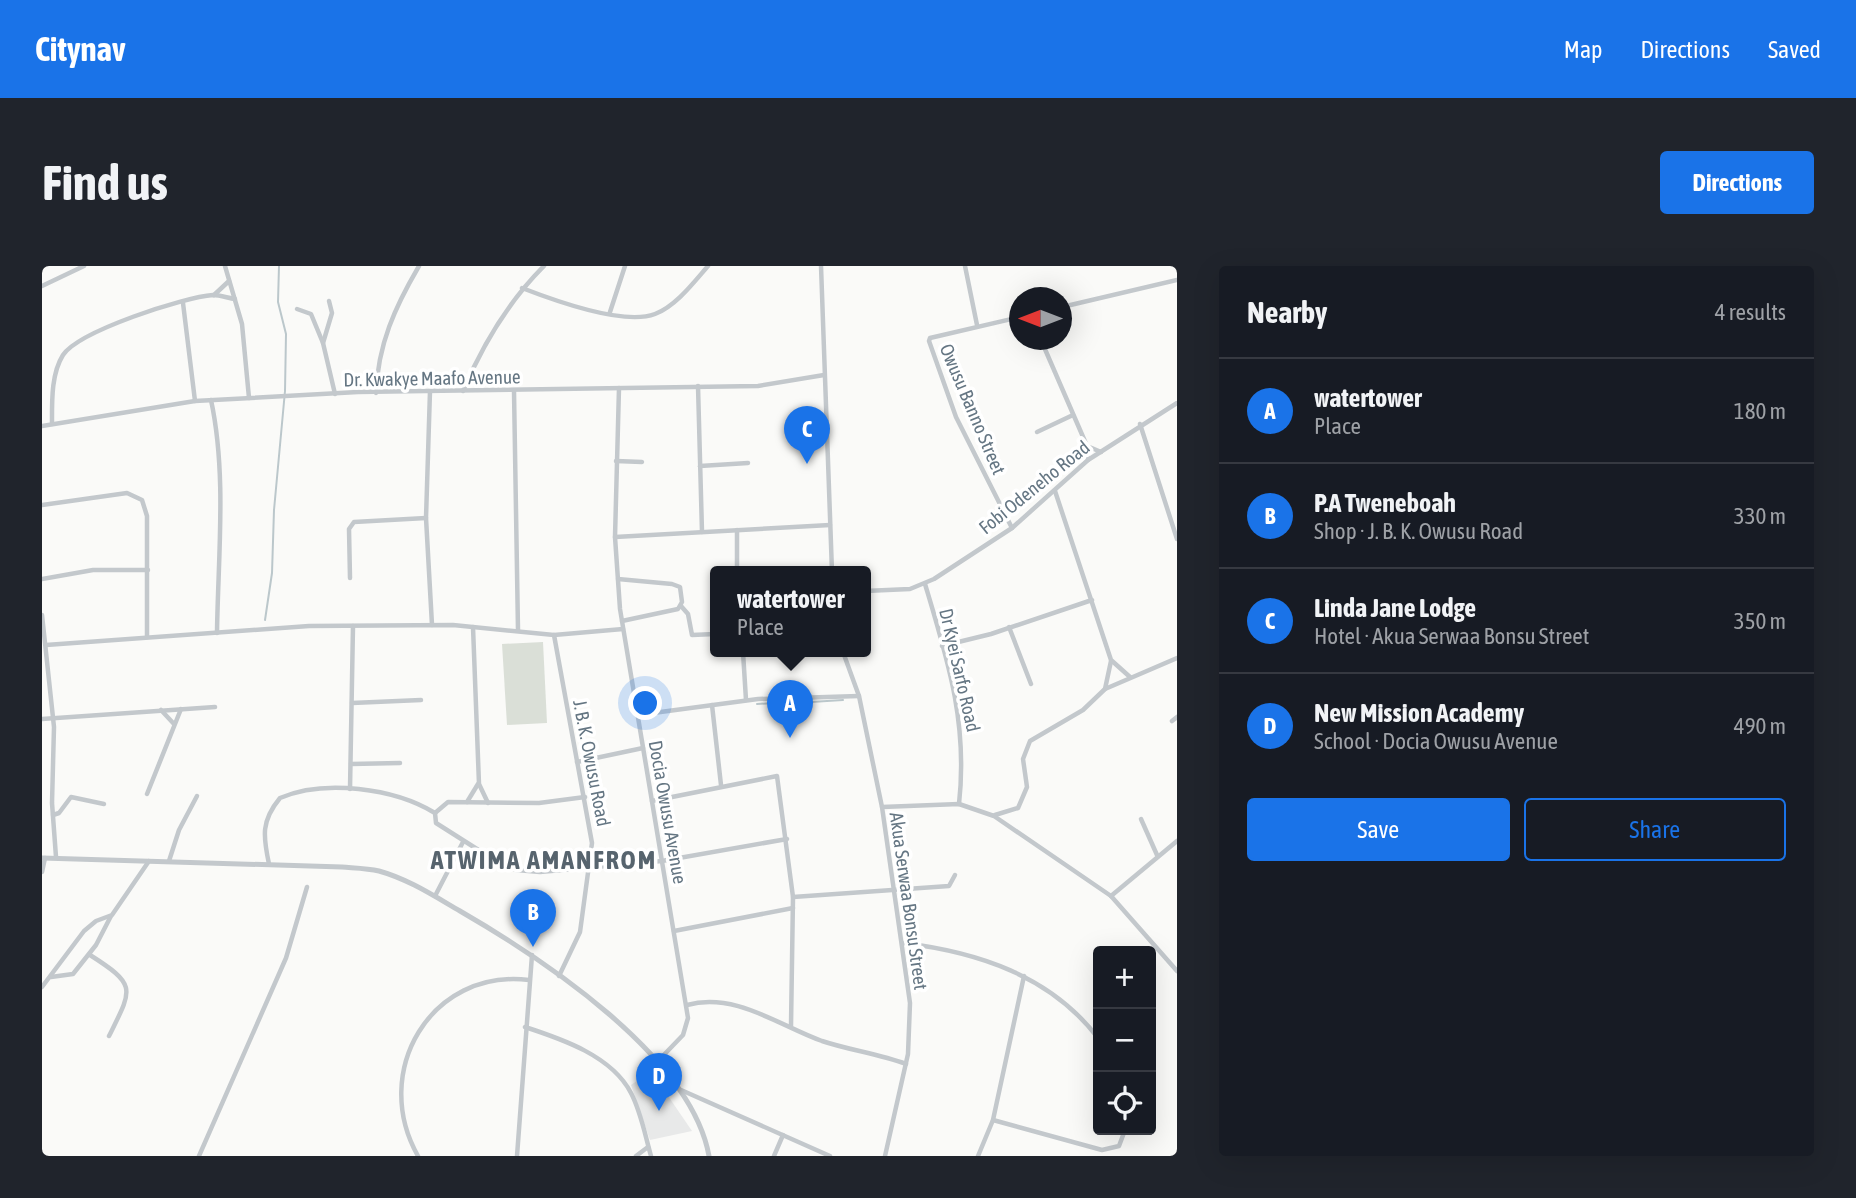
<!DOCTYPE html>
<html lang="en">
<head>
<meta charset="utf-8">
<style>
	:root { --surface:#171b24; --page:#20242c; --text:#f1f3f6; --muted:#9ea1a6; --line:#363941; --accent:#1a73e8 }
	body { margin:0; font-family:"Asap Condensed",sans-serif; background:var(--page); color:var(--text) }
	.controls { position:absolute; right:21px; bottom:21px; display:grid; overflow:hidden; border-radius:7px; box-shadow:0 7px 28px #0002 }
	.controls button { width:63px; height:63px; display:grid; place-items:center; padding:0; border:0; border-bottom:2px solid var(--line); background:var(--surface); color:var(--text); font:35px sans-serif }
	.compass { position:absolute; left:967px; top:21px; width:63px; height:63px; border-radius:50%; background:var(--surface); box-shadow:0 7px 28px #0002; rotate:270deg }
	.you { position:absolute; left:604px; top:438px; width:24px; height:24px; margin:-18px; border:5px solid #fff; border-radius:50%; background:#1a73e8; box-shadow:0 0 0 10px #1a73e833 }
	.badge { display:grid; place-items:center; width:46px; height:46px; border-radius:50%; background:var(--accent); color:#fff; font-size:23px; font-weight:700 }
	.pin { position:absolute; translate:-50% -58px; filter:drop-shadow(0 2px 4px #0008) }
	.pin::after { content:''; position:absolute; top:37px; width:24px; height:21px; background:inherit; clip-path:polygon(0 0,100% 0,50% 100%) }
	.popup { position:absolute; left:668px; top:300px; width:161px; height:91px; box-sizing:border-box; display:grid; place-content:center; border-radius:7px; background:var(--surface); filter:drop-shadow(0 2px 5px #0005); font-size:23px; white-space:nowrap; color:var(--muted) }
	.popup b { font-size:26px; color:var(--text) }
	.popup::after { content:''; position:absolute; left:50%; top:100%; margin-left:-14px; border:14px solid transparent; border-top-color:var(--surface) }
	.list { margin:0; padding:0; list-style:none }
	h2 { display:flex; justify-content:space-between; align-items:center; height:91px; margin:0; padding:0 28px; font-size:30px }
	h2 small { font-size:23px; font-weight:400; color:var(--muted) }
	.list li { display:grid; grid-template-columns:46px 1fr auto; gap:21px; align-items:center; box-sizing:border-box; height:105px; padding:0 28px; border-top:2px solid var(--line) }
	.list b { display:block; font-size:26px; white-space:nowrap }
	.list p { margin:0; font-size:23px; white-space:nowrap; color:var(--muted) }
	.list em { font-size:23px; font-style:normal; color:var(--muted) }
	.actions { display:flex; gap:14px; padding:21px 28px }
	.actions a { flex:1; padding:16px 0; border:2px solid var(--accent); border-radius:7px; text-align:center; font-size:24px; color:var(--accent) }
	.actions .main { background:var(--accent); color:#fff }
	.icon { flex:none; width:38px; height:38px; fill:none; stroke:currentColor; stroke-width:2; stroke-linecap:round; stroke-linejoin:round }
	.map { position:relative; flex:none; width:1135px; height:890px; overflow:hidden; border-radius:7px }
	header { display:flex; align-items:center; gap:42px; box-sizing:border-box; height:98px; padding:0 35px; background:var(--accent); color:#fff }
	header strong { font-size:33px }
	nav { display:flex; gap:38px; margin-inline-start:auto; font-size:24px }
	.intro { display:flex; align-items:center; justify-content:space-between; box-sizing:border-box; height:168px; padding:0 42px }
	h1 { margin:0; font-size:49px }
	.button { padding:18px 32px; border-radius:7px; background:var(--accent); color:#fff; font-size:24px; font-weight:700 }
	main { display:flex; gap:42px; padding:0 42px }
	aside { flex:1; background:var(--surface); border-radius:7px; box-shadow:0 7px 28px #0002 }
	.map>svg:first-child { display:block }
	.built { fill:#e8e9e9 }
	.green { fill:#dadfd7 }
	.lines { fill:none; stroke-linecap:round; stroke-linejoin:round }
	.stream { stroke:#bbc7cb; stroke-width:2 }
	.minor { stroke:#c3c8cc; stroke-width:4.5 }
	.tertiary { stroke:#c3c8cc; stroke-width:5 }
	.labels { text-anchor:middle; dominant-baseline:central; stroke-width:7; stroke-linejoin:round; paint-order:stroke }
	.street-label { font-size:19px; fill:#657683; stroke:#fff }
	.district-label { font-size:26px; font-weight:bold; letter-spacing:2px; fill:#57646e; stroke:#fff }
</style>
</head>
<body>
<header>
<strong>Citynav</strong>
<nav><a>Map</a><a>Directions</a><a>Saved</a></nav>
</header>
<div class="intro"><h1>Find us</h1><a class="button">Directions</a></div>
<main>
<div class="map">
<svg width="1135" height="890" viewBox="0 0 1135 890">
	<rect width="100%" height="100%" fill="#fafaf8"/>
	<polygon class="built" points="609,805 650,865 608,874 589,819"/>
	<polygon class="green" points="501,376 505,457 465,459 460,378"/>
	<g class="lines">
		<g class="stream">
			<polyline points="223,354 230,307 232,244 243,125 244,68 236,36 237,0"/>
			<polyline points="748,436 764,436"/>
			<polyline points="769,436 801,434"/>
			<polyline points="715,438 733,437"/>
		</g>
		<g class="minor">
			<polyline points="183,0 200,58 207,132"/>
			<polyline points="779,0 790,306"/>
			<polyline points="923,0 935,59"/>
			<polyline points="0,20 42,0"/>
			<path d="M480 22C511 34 582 60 613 48 634 40 652 16 666 0"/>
			<polyline points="172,29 187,15"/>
			<polyline points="287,35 290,47 281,77 293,128"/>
			<polyline points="141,37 153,135"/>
			<polyline points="1020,41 1135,14"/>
			<polyline points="255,43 269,48 281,77"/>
			<polyline points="568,46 583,0"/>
			<polyline points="999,74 1045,180 1046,194"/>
			<polyline points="656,120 660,266"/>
			<polyline points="577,122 573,271 578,343 646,752 641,769 616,795"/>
			<polyline points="388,125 384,252 390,359"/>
			<path d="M421 125C441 78 466 36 502 0"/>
			<polyline points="472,125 476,364"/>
			<path d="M334 127C336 78 353 41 377 0"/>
			<path d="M169 134C185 208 176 291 175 367"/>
			<path d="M10 158C10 136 9 108 21 89 37 65 142 31 171 29 178 29 186 32 193 33"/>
			<polyline points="1098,158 1135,273"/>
			<polyline points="0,160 153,135 316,126 716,120 782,109"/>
			<polyline points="995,166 1031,149"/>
			<polyline points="1045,180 1059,186"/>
			<polyline points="574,195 600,196"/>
			<polyline points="658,200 706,197"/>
			<polyline points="1013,225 1069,394 1088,411"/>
			<polyline points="0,239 85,227 100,234 105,250 105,371"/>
			<polyline points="970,262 914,151 887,75 888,72 978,51"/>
			<polyline points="695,264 695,306"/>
			<polyline points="573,271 788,259"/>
			<polyline points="308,312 307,263 312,256 384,252"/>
			<polyline points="0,313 51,304 106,304"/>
			<polyline points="576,313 630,318 638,321 640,336 636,343 580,355"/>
			<path d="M883 318C906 395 926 457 917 538"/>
			<polyline points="823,325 868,323 892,313 970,262 1046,194 1135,137"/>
			<polyline points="639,340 646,348 650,369 673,368"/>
			<polyline points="0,349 12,461 10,537 14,591"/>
			<polyline points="431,361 437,518 446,537"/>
			<polyline points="967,361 989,418"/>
			<polyline points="512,369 550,577 538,666 517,710"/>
			<polyline points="4,379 267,360 411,359 512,369 581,363"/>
			<polyline points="900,380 949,368 1050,334"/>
			<polyline points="701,386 704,434"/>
			<polyline points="801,386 817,430 840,541 868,737 866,788 843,890"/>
			<polyline points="1063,423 1069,395"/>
			<polyline points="310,437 379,434"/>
			<polyline points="670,439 679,519"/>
			<polyline points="119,444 132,458"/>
			<polyline points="596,449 716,433 817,430"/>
			<polyline points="0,453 173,441"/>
			<polyline points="1130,455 1135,451"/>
			<polyline points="535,496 601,482"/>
			<polyline points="309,498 358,497"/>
			<polyline points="308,523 311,360"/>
			<polyline points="105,528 139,443"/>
			<polyline points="610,535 735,510 751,631 749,760"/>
			<polyline points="425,536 436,518"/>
			<polyline points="840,541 917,538 952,550 1069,630 1135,705"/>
			<polyline points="393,547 406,536 497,537 543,531"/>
			<polyline points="11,549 17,547 29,531 62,538"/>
			<polyline points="953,549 976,542 985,521 981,493 988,475 1041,444 1063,423 1135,392"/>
			<polyline points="1099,553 1115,589"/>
			<polyline points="127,595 137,564 155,530"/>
			<path d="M227 598C221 570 219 555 238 532 282 513 352 522 393 547L394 557 457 597 474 604 498 606 620 595 745 573"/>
			<polyline points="0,606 3,592"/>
			<polyline points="393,630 421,576"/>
			<polyline points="1069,630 1135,575"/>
			<polyline points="751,631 907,620 913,609"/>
			<polyline points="632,665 751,642"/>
			<path d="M861 677C936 686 1009 710 1056 772"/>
			<path d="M48 689C95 719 91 722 67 770"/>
			<polyline points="9,711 31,708 54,679 69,650"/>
			<polyline points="0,721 42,665 54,655 70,649 107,595"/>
			<path d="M645 739C693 726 736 759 780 775 807 784 837 788 864 798"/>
			<path d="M483 761C520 773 570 790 589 827 599 846 603 869 609 890"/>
			<polyline points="639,824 788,890"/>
			<polyline points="951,854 1060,884 1077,880 1083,864"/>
			<polyline points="157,890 244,692 265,621"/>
			<path d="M376 890C328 806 389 702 487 714"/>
			<polyline points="475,890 490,689"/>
			<polyline points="594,890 606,881"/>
			<polyline points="732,890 741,869"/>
			<polyline points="936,890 951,854 982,710"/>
		</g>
		<path class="tertiary" d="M0 592 300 601C312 602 325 602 337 605 366 613 392 630 418 645 501 693 649 790 667 890"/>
	</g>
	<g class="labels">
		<g class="street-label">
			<text transform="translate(390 112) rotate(-1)">Dr. Kwakye Maafo Avenue</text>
			<text transform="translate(931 143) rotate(67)">Owusu Banno Street</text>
			<text transform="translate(992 221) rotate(-39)">Fobi Odeneho Road</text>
			<text transform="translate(918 404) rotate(77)">Dr Kyei Sarfo Road</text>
			<text transform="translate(550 497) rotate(79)">J. B. K. Owusu Road</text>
			<text transform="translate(626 546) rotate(80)">Docia Owusu Avenue</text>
			<text transform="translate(867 635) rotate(82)">Akua Serwaa Bonsu Street</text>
		</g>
		<g class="district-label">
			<text x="502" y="594">ATWIMA AMANFROM</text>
		</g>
	</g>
</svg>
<div class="controls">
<button>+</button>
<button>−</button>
<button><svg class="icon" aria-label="locate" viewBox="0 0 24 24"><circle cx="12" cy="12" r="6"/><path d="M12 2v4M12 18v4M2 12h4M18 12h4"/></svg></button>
</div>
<svg class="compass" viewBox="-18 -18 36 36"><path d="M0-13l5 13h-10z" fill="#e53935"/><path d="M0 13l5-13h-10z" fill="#9ea1a6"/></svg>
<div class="you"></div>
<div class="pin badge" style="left:748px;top:472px">A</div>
<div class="popup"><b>watertower</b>Place</div>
<div class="pin badge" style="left:491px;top:681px">B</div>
<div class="pin badge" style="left:765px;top:198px">C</div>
<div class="pin badge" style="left:617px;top:845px">D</div>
</div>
<aside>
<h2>Nearby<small>4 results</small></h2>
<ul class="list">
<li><span class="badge">A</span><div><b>watertower</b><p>Place</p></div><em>180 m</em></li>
<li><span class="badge">B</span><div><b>P.A Tweneboah</b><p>Shop · J. B. K. Owusu Road</p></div><em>330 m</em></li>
<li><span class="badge">C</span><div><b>Linda Jane Lodge</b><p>Hotel · Akua Serwaa Bonsu Street</p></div><em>350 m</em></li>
<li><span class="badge">D</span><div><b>New Mission Academy</b><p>School · Docia Owusu Avenue</p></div><em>490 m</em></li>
</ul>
<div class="actions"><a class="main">Save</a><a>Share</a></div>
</aside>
</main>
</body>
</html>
